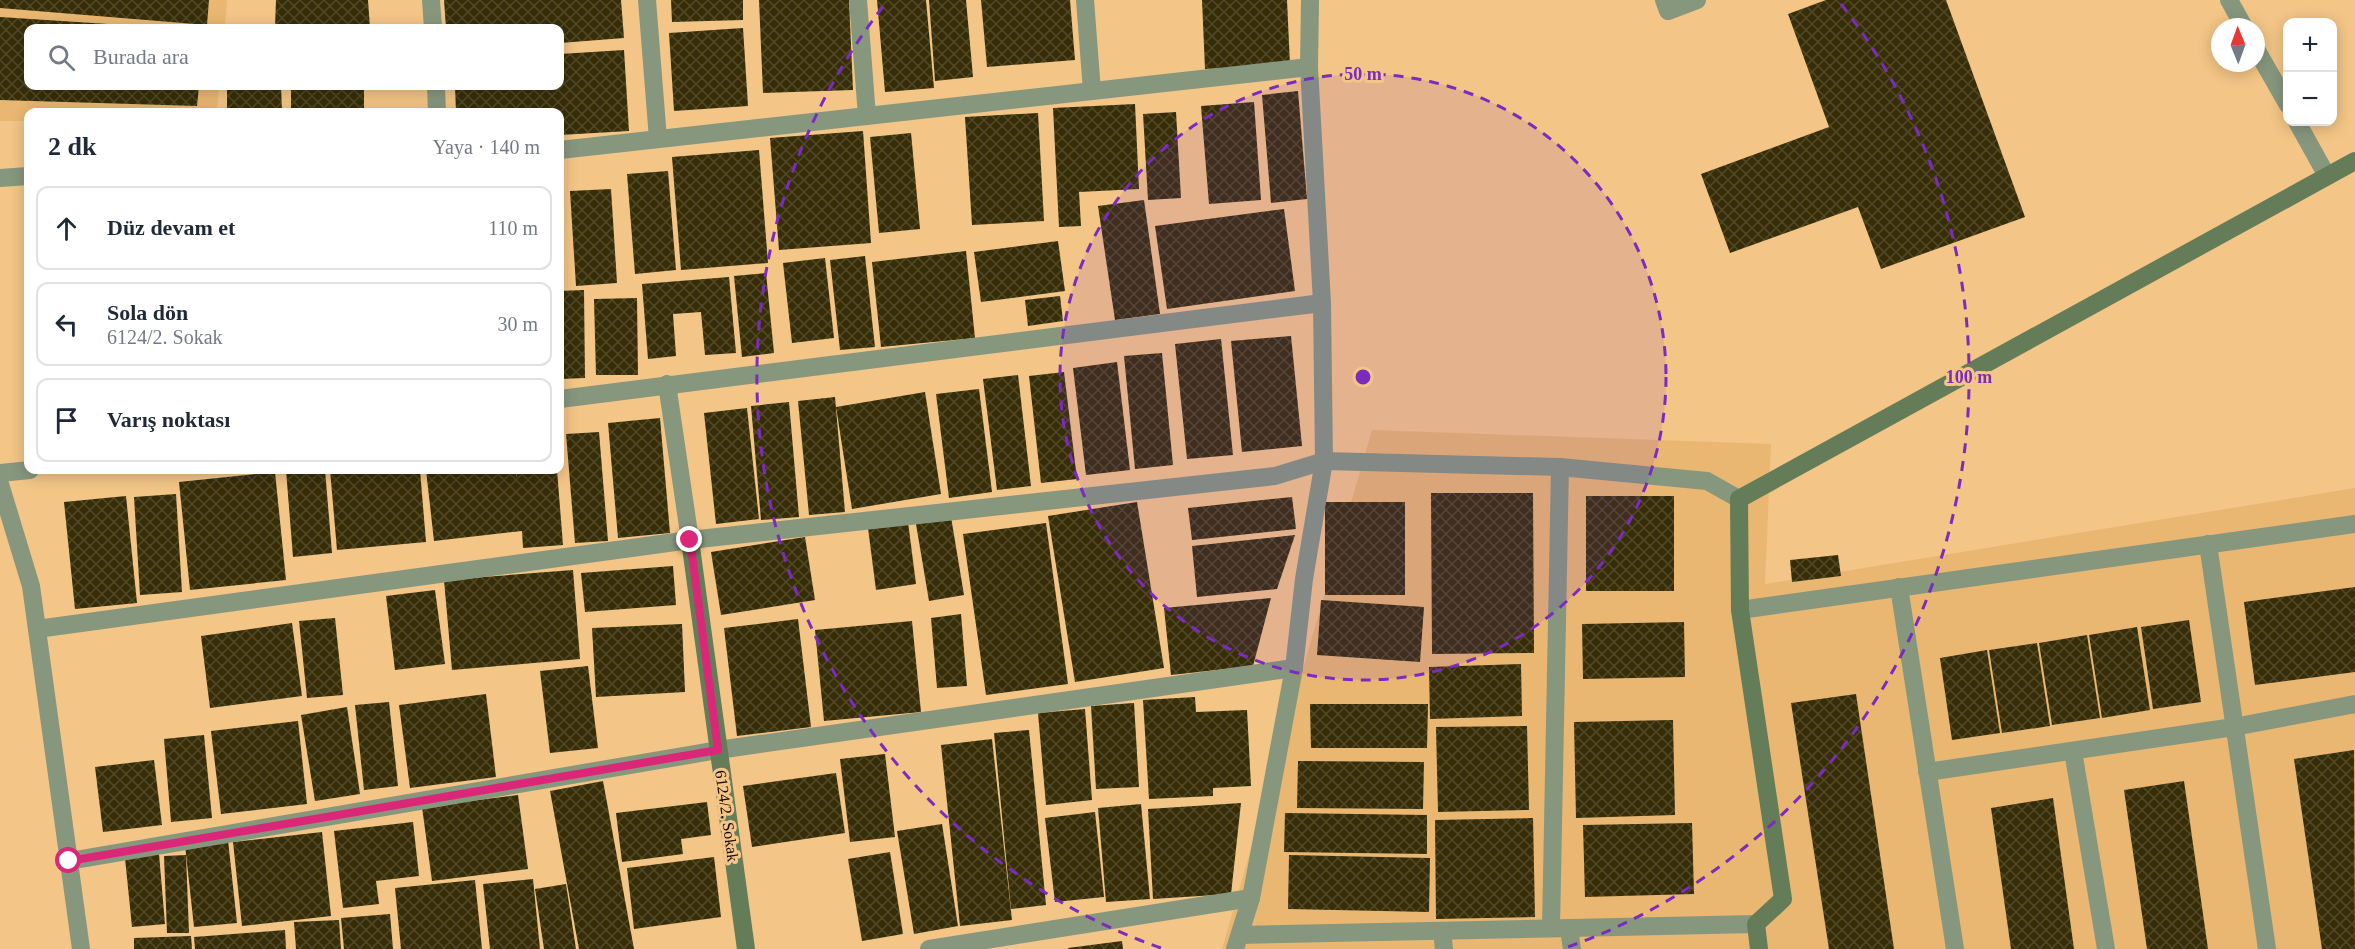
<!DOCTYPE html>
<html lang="tr">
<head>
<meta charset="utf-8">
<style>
	:root { --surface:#fff; --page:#f6f6f7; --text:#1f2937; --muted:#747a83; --line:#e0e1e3 }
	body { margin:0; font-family:"Times New Roman",serif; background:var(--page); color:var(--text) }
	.controls { position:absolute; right:18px; top:18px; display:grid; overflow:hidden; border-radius:12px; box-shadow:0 3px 15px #0003 }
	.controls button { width:54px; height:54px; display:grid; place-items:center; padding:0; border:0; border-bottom:2px solid var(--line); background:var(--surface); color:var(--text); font:30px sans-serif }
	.compass { position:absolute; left:2211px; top:18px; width:54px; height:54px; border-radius:50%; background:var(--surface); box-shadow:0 3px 15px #0003; rotate:359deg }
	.stop { position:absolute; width:18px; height:18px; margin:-14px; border:4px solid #db2777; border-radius:50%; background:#fff }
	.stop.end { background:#db2777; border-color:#fff; box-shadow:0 2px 6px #0008 }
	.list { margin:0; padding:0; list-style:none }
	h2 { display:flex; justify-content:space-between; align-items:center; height:78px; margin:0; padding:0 24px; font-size:26px }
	h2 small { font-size:20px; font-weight:400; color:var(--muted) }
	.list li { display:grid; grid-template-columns:39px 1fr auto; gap:18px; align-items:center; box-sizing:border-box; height:84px; margin:0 12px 12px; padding:0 12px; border:2px solid var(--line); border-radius:12px }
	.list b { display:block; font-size:22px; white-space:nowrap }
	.list p { margin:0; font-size:20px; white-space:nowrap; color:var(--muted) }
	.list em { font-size:20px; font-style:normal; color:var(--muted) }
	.icon { flex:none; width:33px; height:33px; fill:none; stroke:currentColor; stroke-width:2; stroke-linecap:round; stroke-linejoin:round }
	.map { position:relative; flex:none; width:2355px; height:949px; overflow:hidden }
	.search { position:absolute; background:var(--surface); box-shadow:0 3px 15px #0003; left:24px; top:24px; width:540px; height:66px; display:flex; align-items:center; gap:15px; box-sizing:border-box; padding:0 21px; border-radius:12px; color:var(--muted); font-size:22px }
	.panel { position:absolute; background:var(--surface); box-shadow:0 3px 15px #0003; left:24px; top:108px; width:540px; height:366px; border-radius:12px }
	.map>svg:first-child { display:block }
	.built { fill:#e9b771 }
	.building { fill:url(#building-cross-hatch) }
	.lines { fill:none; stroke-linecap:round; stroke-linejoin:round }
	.lane { stroke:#87977e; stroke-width:18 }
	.street { stroke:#87977e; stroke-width:18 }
	.secondary { stroke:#647c57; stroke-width:18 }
	.route { stroke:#db2777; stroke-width:8 }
	.ring { fill:none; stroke:#7b2cbf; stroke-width:3; stroke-dasharray:10 8 }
	.labels { text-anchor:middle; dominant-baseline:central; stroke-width:6; stroke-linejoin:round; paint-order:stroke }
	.street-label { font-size:16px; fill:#170800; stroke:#f3c586 }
	.centre { fill:#7b2cbf; stroke:#f3c586; stroke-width:3 }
	.ring-label { font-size:18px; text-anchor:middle; font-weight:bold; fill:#7b2cbf; stroke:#f3c586; stroke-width:6; stroke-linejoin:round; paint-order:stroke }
</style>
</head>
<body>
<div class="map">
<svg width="2355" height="949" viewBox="0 0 2355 949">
	<defs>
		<pattern id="building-cross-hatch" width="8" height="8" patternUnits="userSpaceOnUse" patternTransform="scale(1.5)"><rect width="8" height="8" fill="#372e08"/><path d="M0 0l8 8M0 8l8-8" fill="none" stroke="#51492a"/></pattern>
	</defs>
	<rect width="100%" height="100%" fill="#f3c586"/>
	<g class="built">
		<polygon points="0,0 227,0 225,28 28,28 28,86 219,86 217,112 28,112 28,121 0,121"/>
		<polygon points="1372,430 1771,444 1765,584 2355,488 2355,949 1222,949"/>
	</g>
	<g class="building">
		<polygon points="0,0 209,0 207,25 0,8"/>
		<polygon points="276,0 368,0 370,28 275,28"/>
		<polygon points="444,0 621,0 624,38 560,43 560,28 446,28"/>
		<polygon points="671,0 743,0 743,20 672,22"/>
		<polygon points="759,0 849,0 853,90 763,93"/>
		<polygon points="877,0 926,0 934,88 885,92"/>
		<polygon points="929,0 966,0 973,77 935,81"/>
		<polygon points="981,0 1070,0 1075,60 987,67"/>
		<polygon points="1202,0 1287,0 1290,65 1205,69"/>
		<polygon points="1826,0 1946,0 2025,217 1881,269 1858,207 1730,253 1701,174 1829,127 1788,14"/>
		<polygon points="0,17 154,27 28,28 28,86 199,86 197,106 0,100"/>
		<polygon points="743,28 748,106 674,111 669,33"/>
		<polygon points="624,50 629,131 560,135 560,112 456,112 455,86 560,86 560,54"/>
		<polygon points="227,86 281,86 282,112 227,112"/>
		<rect x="291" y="86" width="73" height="26"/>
		<polygon points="1298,91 1307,199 1271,203 1262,95"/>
		<polygon points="1254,102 1261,200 1209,204 1201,106"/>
		<polygon points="1135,104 1139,189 1079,192 1081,226 1059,227 1053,108"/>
		<polygon points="1176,112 1181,198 1148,200 1143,114"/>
		<polygon points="1038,113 1044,221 972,225 965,117"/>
		<polygon points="863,131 871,243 779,250 770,138"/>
		<polygon points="911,133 920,229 879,233 870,137"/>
		<polygon points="759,150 768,263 681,270 672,157"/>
		<polygon points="668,171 676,270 635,274 627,174"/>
		<polygon points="611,189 617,283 576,286 570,191"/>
		<polygon points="1144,200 1160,314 1115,320 1098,206"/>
		<polygon points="1284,209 1295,291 1167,309 1155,226"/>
		<polygon points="1058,241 1065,291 981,302 974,252"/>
		<polygon points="966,251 975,338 881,347 872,262"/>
		<polygon points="865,256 875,347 840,350 830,260"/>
		<polygon points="825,258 834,338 792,343 783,263"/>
		<polygon points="766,273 774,353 742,357 734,276"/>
		<polygon points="729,277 736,353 705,355 701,312 673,314 676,356 648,359 642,284"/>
		<polygon points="584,290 585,378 560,379 560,291"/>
		<polygon points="1060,296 1063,321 1028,326 1025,300"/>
		<polygon points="637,298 638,375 596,375 594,299"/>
		<polygon points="1291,336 1302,446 1242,452 1231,341"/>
		<polygon points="1221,339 1233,455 1187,459 1175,344"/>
		<polygon points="1162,353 1173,465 1135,469 1124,356"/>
		<polygon points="1117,362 1130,470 1086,475 1073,368"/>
		<polygon points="1064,372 1077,479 1041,483 1029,376"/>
		<polygon points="1018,375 1031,486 997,490 983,379"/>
		<polygon points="979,389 992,492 949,498 936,394"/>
		<polygon points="925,392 941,494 852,509 836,407"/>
		<polygon points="835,397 845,512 809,515 798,401"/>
		<polygon points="789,402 799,517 761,520 751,406"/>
		<polygon points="747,408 759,519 716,524 704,413"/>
		<polygon points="660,418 670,533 618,538 608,423"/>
		<polygon points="599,432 608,541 575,543 566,434"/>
		<polygon points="286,470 325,470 332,553 293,557"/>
		<polygon points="330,470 420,470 426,542 337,550"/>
		<polygon points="426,470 516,470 517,478 517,470 557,470 563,545 523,548 522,531 434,541"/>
		<polygon points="275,472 286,580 190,590 179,482"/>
		<polygon points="1431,493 1533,493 1534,653 1432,654"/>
		<polygon points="176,494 182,592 140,595 134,497"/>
		<polygon points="126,496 137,603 75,609 64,502"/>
		<rect x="1586" y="496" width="88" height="95"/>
		<polygon points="1292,497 1296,529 1192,540 1188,508"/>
		<polygon points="1137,502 1164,668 1075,682 1048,516"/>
		<rect x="1325" y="502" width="80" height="93"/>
		<polygon points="951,517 964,595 929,601 916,524"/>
		<polygon points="908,522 916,584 876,590 868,528"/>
		<polygon points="1046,523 1068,684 986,695 963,534"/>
		<polygon points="1295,535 1277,589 1197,597 1192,546"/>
		<polygon points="805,537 815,600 721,615 711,552"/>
		<polygon points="1838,555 1841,576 1792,582 1790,560"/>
		<polygon points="673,566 676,605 585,612 581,573"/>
		<polygon points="573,570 580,659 452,670 444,580"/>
		<polygon points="2355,587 2355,672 2255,685 2244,602"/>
		<polygon points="435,590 445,664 395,670 386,596"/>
		<polygon points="1271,598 1253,666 1171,675 1164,608"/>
		<polygon points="1321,600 1424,607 1420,662 1317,655"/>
		<polygon points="961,614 967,686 937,688 931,618"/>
		<polygon points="335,618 343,695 307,698 299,621"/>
		<polygon points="798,619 811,727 737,736 724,628"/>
		<polygon points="2189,620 2201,702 2153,709 2141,627"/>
		<polygon points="912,621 921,712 824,721 815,630"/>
		<polygon points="1684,622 1685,677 1583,679 1582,624"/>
		<polygon points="292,623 302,696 210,708 201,636"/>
		<polygon points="682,624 685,692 596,697 592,628"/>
		<polygon points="2137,627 2150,710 2102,718 2089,635"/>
		<polygon points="2087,635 2100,718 2052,725 2039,643"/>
		<polygon points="2037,643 2050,726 2002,733 1989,650"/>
		<polygon points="1987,650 2000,733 1952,740 1940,658"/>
		<polygon points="1521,664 1522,716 1430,719 1429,667"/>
		<polygon points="588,666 598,748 550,753 540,671"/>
		<polygon points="486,694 496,777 410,788 399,705"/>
		<polygon points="1856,694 1894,949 1829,949 1791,703"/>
		<polygon points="1195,697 1196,712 1247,710 1251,786 1213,788 1213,796 1149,799 1143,700"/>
		<polygon points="389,702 398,786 364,790 355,705"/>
		<polygon points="1134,703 1139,787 1096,789 1091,706"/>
		<polygon points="1310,704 1428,704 1427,748 1311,748"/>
		<polygon points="347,707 360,794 315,801 301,715"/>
		<polygon points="1085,709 1092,800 1046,805 1038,713"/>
		<polygon points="1673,720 1675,815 1576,818 1574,722"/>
		<polygon points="298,721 307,804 221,814 211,731"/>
		<polygon points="1527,726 1529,810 1438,812 1436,727"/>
		<polygon points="1029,730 1046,905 1011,909 994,733"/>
		<polygon points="204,735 212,818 171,822 164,739"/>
		<polygon points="992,739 1012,920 960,926 941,745"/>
		<polygon points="2354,750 2355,949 2322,949 2294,759"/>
		<polygon points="885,754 895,837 850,842 840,759"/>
		<polygon points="154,760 162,825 103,832 95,767"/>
		<polygon points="1298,761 1424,762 1423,809 1297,808"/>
		<polygon points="836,773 845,833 752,847 743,786"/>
		<polygon points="603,781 634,949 579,949 550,791"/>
		<polygon points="2184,781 2208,949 2147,949 2124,790"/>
		<polygon points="518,795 528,869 432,881 422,807"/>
		<polygon points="2053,798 2074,949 2011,949 1991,808"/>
		<polygon points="707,802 711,835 681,839 683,854 622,862 616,813"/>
		<polygon points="1241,803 1231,894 1153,899 1148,809"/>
		<polygon points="1141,804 1150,899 1106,902 1098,808"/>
		<polygon points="1095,812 1104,897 1055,902 1045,818"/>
		<polygon points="1285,813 1427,815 1427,854 1284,852"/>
		<polygon points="1533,818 1535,917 1436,919 1435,820"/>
		<polygon points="413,822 419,876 376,881 379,904 343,908 334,831"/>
		<polygon points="1692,823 1694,894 1585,897 1583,825"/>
		<polygon points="942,824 958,926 914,934 897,831"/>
		<polygon points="322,832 331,916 242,926 233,842"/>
		<polygon points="228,840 237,923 194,927 185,845"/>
		<polygon points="890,852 903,934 862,941 848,859"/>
		<polygon points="159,854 165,924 132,927 125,858"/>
		<polygon points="186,855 189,933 167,933 164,856"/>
		<polygon points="1289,855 1430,858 1429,912 1288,909"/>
		<polygon points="714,857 721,917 634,929 627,868"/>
		<polygon points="533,879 540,949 490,949 483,884"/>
		<polygon points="475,880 482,949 401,949 395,888"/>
		<polygon points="566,884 576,949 544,949 535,889"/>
		<polygon points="390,914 393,949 344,949 341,918"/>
		<polygon points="339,920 341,949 296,949 294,922"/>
		<polygon points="285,930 286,949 195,949 194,937"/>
		<polygon points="191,936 192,949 134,949 134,938"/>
		<polygon points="1122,941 1123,949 1068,949 1068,948"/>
	</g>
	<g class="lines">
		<g class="lane">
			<polyline points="2229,0 2244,27"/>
			<polyline points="2256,49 2288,105"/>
			<polyline points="2297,122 2327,176"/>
		</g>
		<g class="street">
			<polyline points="431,0 433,28"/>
			<polyline points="647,0 658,139"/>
			<polyline points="858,0 867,116"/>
			<polyline points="1085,0 1092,91"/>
			<polyline points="1664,0 1668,11 1697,0"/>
			<polyline points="436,86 437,112"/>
			<polyline points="560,150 1309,67"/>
			<polyline points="0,178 28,176"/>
			<polyline points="667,384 690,540 1275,476 1324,461 1560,467 1707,481 1739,499"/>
			<polyline points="560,399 1322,303"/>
			<polyline points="0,473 30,470"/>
			<polyline points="0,484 31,586 81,949"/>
			<polyline points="2208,544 2267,949"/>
			<polyline points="1899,587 1955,949"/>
			<polyline points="1740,610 2355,524"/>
			<polyline points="37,629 690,540"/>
			<polyline points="2073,751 2106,949"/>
			<polyline points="1927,772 2234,727 2355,704"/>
			<polyline points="69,861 718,750 1294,668"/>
			<polyline points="1551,928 1560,467"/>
			<polyline points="1569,929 1572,949"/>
			<polyline points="1442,931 1444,949"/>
			<polyline points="1240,935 1756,924"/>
			<polyline points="929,949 1251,898"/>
			<polyline points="1235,949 1251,898 1294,668 1304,579 1324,461 1322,303 1309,67 1310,0"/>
		</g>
		<g class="secondary">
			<polyline points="690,540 746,949"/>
			<polyline points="1759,949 1756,924 1783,899 1740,610 1739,499 2355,161"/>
		</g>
	</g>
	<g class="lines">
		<polyline class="route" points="69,861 718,750 690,540"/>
	</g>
	<circle cx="1363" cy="377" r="303" fill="#7b2cbf" fill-opacity=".12"/>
	<g class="ring">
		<circle cx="1363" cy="377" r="303"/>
		<path d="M1161 948A606 606 0 0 1 885 4M1841 4A606 606 0 0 1 1565 948"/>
	</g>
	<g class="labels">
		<g class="street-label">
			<text transform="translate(727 816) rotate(82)">6124/2. Sokak</text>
		</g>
	</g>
	<circle cx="1363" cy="377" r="9" class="centre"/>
	<g class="ring-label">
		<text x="1363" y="80">50 m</text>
		<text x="1969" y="383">100 m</text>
	</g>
</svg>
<div class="controls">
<button>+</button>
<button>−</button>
</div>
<svg class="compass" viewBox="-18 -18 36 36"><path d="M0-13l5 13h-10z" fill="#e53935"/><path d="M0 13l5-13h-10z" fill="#747a83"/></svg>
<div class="stop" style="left:69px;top:861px"></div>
<div class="stop end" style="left:690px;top:540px"></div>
<div class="search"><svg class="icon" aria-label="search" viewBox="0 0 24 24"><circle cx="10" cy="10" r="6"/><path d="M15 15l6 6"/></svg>Burada ara</div>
<section class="panel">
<h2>2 dk<small>Yaya · 140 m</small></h2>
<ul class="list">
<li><svg class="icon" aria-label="ahead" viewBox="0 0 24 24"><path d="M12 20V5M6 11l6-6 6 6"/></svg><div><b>Düz devam et</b></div><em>110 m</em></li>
<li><svg class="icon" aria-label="left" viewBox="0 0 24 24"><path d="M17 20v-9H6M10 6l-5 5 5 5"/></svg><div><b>Sola dön</b><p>6124/2. Sokak</p></div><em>30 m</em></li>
<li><svg class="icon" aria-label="arrive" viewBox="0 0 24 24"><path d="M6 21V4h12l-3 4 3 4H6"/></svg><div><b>Varış noktası</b></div></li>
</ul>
</section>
</div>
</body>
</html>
